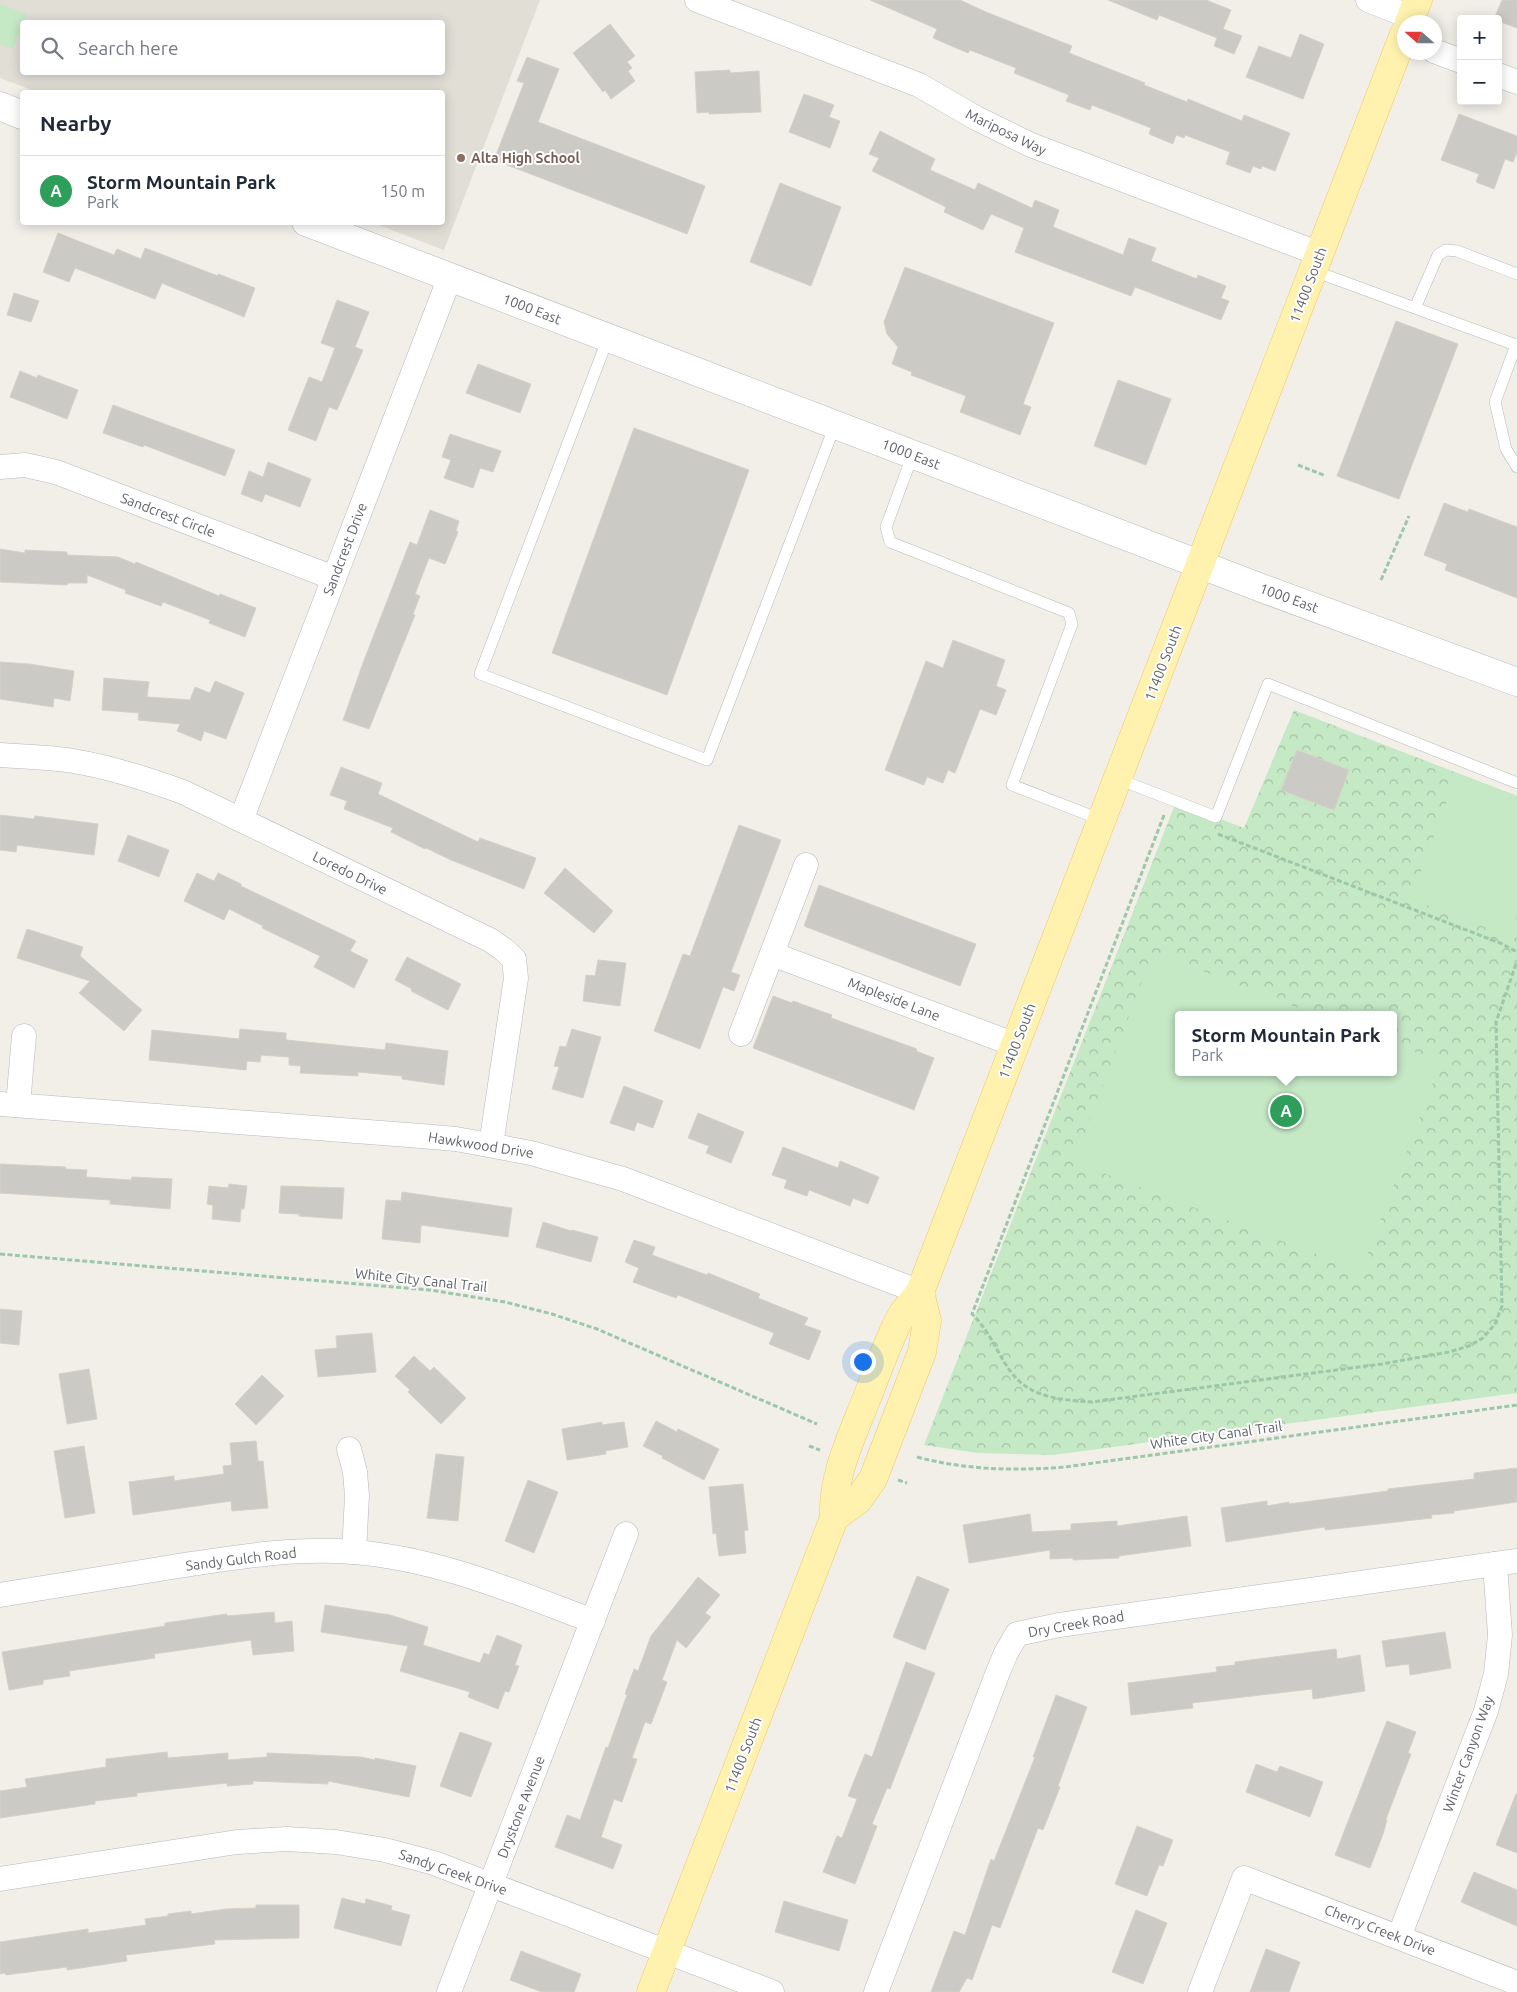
<!DOCTYPE html>
<html lang="en">
<head>
<meta charset="utf-8">
<style>
	:root { --surface:#fff; --page:#f2f2f3; --text:#1f2937; --muted:#747a83; --line:#e0e1e3; --accent:#ea4335 }
	body { margin:0; font-family:Ubuntu,sans-serif; background:var(--page); color:var(--text) }
	.controls { position:absolute; right:15px; top:15px; display:grid; overflow:hidden; border-radius:5px; box-shadow:0 2px 12px #0003 }
	.controls button { width:45px; height:45px; display:grid; place-items:center; padding:0; border:0; border-bottom:1px solid var(--line); background:var(--surface); color:var(--text); font:25px sans-serif }
	.compass { position:absolute; left:1397px; top:15px; width:45px; height:45px; border-radius:50%; background:var(--surface); box-shadow:0 2px 12px #0003; rotate:291deg }
	.you { position:absolute; left:862px; top:1361px; width:18px; height:18px; margin:-12px; border:4px solid #fff; border-radius:50%; background:#1a73e8; box-shadow:0 0 0 8px #1a73e833 }
	.badge { display:grid; place-items:center; width:32px; height:32px; border-radius:50%; background:var(--accent); color:#fff; font-size:16px; font-weight:700 }
	.pin { position:absolute; translate:-50% -50%; border:2px solid #fff; box-shadow:0 1px 5px #0006 }
	.popup { position:absolute; left:1175px; top:1011px; width:222px; height:65px; box-sizing:border-box; display:grid; place-content:center; border-radius:5px; background:var(--surface); filter:drop-shadow(0 1px 4px #0005); font-size:16px; white-space:nowrap; color:var(--muted) }
	.popup b { font-size:19px; color:var(--text) }
	.popup::after { content:''; position:absolute; left:50%; top:100%; margin-left:-10px; border:10px solid transparent; border-top-color:var(--surface) }
	.list { margin:0; padding:0; list-style:none }
	h2 { display:flex; justify-content:space-between; align-items:center; height:65px; margin:0; padding:0 20px; font-size:21px }
	h2 small { font-size:16px; font-weight:400; color:var(--muted) }
	.list li { display:grid; grid-template-columns:32px 1fr auto; gap:15px; align-items:center; box-sizing:border-box; height:70px; padding:0 20px; border-top:1px solid var(--line) }
	.list b { display:block; font-size:19px; white-space:nowrap }
	.list p { margin:0; font-size:16px; white-space:nowrap; color:var(--muted) }
	.list em { font-size:16px; font-style:normal; color:var(--muted) }
	.icon { flex:none; width:28px; height:28px; fill:none; stroke:currentColor; stroke-width:2; stroke-linecap:round; stroke-linejoin:round }
	.map { position:relative; flex:none; width:1517px; height:1992px; overflow:hidden }
	.search { position:absolute; background:var(--surface); box-shadow:0 2px 12px #0003; left:20px; top:20px; width:425px; height:55px; display:flex; align-items:center; gap:12px; box-sizing:border-box; padding:0 18px; border-radius:5px; color:var(--muted); font-size:19px }
	.panel { position:absolute; background:var(--surface); box-shadow:0 2px 12px #0003; left:20px; top:90px; width:425px; height:135px; border-radius:5px }
	.map>svg:first-child { display:block }
	.education { fill:#e1ded6; fill-rule:evenodd }
	.park { fill:url(#park-crowns); fill-rule:evenodd }
	.pitch { fill:#c5e8c5 }
	.building { fill:#cccac5; stroke:#d6d1c6 }
	.lines { fill:none; stroke-linecap:round; stroke-linejoin:round }
	.service-casing { stroke:#b5b8bc; stroke-width:12 }
	.minor-casing { stroke:#b5b8bc; stroke-width:25 }
	.tertiary-casing { stroke:#b5b8bc; stroke-width:29 }
	.primary-casing { stroke:#f2c960; stroke-width:29 }
	.path { stroke:#9cc7a9; stroke-width:3; stroke-dasharray:5 2.5; stroke-linecap:butt }
	.service { stroke:#fff; stroke-width:11 }
	.minor { stroke:#fff; stroke-width:24 }
	.tertiary { stroke:#fff; stroke-width:28 }
	.primary { stroke:#fff2af; stroke-width:28 }
	.education-dot { fill:#8d6e63; stroke:#fff; stroke-width:2 }
	.labels { text-anchor:middle; dominant-baseline:central; stroke-width:4; stroke-linejoin:round; paint-order:stroke }
	.street-label { font-size:14px; fill:#5f6368; stroke:#fff }
	.education-label { font-size:14px; font-weight:bold; fill:#785e54; stroke:#fff; text-anchor:start }
</style>
</head>
<body>
<div class="map">
<svg width="1517" height="1992" viewBox="0 0 1517 1992">
	<defs>
		<pattern id="park-crowns" width="20" height="18" patternUnits="userSpaceOnUse" patternTransform="scale(1.25)"><rect width="20" height="18" fill="#c5e8c5"/><path d="M2 6a3 3 0 1 1 6 0M12 15a3 3 0 1 1 6 0" fill="none" stroke="#a3c0a4"/></pattern>
	</defs>
	<rect width="100%" height="100%" fill="#f1efe8"/>
	<path class="education" d="M0 0H540L444 250 373 223 442 222V92H37L0 78ZM22 22H442V72H22Z"/>
	<path class="park" d="M1294 710 1517 796V1393L1053 1455 978 1453 924 1445 1176 802 1244 828ZM1178 1015H1394V1072H1178Z"/>
	<g class="pitch">
		<polygon points="0,4 27,14 13,49 0,44"/>
		<polygon points="1457,773 1517,796 1517,915 1508,936 1411,899"/>
		<polygon points="1153,952 1317,1015 1178,1015 1178,1072 1394,1072 1394,1044 1441,1062 1361,1271 1074,1162"/>
	</g>
	<g class="building">
		<polygon points="870,0 960,0 986,12 1072,46 1069,53 1145,83 1144,85 1187,102 1188,99 1242,121 1244,115 1290,133 1275,171 1262,166 1261,169 1253,166 1250,173 1226,164 1230,152 1185,135 1184,138 1176,135 1173,144 1149,134 1151,128 1092,105 1090,110 1066,101 1069,95 1014,73 1016,68 970,50 968,53 933,38 937,29"/>
		<polygon points="1108,0 1206,0 1231,10 1223,29 1242,36 1234,54 1214,46 1217,38 1159,15 1157,20"/>
		<polygon points="1502,0 1517,0 1517,28 1498,21 1498,19 1494,19"/>
		<polygon points="610,24 635,56 627,62 632,68 628,71 635,81 611,99 605,90 603,92 573,53"/>
		<polygon points="1300,34 1324,44 1303,99 1246,77 1259,46 1291,58"/>
		<polygon points="527,57 559,69 538,122 705,186 687,234 494,160 524,83 517,81"/>
		<polygon points="730,70 730,73 759,71 761,112 709,114 709,112 697,113 695,72"/>
		<polygon points="804,94 834,105 829,117 840,121 830,148 789,132"/>
		<polygon points="1459,114 1517,136 1517,153 1513,162 1505,159 1494,189 1476,182 1479,174 1441,160"/>
		<polygon points="880,131 935,159 930,170 975,190 978,183 1032,208 1035,200 1059,210 1053,227 1123,255 1129,238 1156,248 1151,261 1197,279 1198,275 1226,286 1221,298 1229,301 1221,320 1135,287 1131,296 1015,252 1024,228 991,214 983,230 944,212 946,207 872,171 879,158 869,154"/>
		<polygon points="780,183 841,207 811,286 750,262"/>
		<polygon points="58,233 114,255 117,249 141,259 145,248 218,276 218,274 255,288 244,317 162,283 155,299 75,268 69,282 43,272"/>
		<polygon points="905,267 1054,323 1023,404 1031,407 1020,435 960,412 966,396 911,375 912,372 892,364 898,347 887,334 884,322"/>
		<polygon points="14,293 39,301 31,322 7,315"/>
		<polygon points="337,300 369,312 355,347 363,350 337,410 329,407 316,441 288,430 309,377 322,382 335,348 321,343"/>
		<polygon points="1396,321 1458,344 1399,499 1337,476"/>
		<polygon points="478,364 531,384 520,413 466,393"/>
		<polygon points="20,371 37,378 38,375 78,390 67,419 10,397"/>
		<polygon points="1118,380 1171,399 1146,465 1094,446"/>
		<polygon points="113,405 235,450 225,476 144,445 143,447 103,433"/>
		<polygon points="634,428 749,470 667,695 552,653"/>
		<polygon points="450,434 501,451 493,472 480,468 473,488 444,478 451,460 442,457"/>
		<polygon points="268,462 311,479 300,507 265,494 262,502 241,494 249,471 263,477"/>
		<polygon points="1444,503 1468,512 1469,509 1517,527 1517,598 1445,570 1447,564 1424,555"/>
		<polygon points="430,510 459,521 456,531 458,532 445,564 429,558 415,594 420,596 413,614 415,615 369,729 343,720 363,663 410,542 417,545"/>
		<polygon points="0,549 25,553 25,550 67,552 67,555 118,557 135,564 136,562 219,596 220,594 256,608 245,637 209,623 210,620 163,602 161,606 125,593 126,590 87,575 87,583 68,583 67,585 0,582"/>
		<polygon points="953,640 1005,660 996,686 1006,690 996,715 980,709 955,773 948,770 943,783 927,777 924,785 885,770 926,661 943,668"/>
		<polygon points="0,662 29,664 74,671 70,701 54,698 53,707 0,699"/>
		<polygon points="104,678 149,682 147,697 190,700 195,687 210,693 215,681 244,693 226,739 204,731 201,741 177,731 180,724 138,720 139,713 102,710"/>
		<polygon points="1297,750 1349,770 1334,810 1281,790"/>
		<polygon points="341,767 382,783 378,794 478,842 480,838 536,858 524,889 451,860 426,848 425,849 391,832 393,828 344,809 347,801 330,795"/>
		<polygon points="0,815 34,819 35,816 98,824 94,855 17,845 16,852 0,850"/>
		<polygon points="739,825 781,840 731,972 740,975 734,991 723,987 700,1049 654,1031 683,954 690,956"/>
		<polygon points="128,835 169,850 159,877 118,861"/>
		<polygon points="565,868 613,911 594,933 544,893"/>
		<polygon points="197,873 214,881 218,873 241,884 241,886 356,941 350,951 368,960 354,988 314,967 320,956 262,928 263,926 229,909 224,920 184,901"/>
		<polygon points="819,885 976,944 960,986 804,926"/>
		<polygon points="27,929 83,947 80,956 142,1010 124,1031 79,993 90,981 17,958"/>
		<polygon points="407,957 461,984 448,1010 411,991 412,989 395,980"/>
		<polygon points="598,960 626,963 620,1006 583,1001 586,975 595,976"/>
		<polygon points="773,996 792,1003 793,1001 832,1015 831,1018 917,1049 916,1051 934,1058 914,1110 753,1048"/>
		<polygon points="240,1029 286,1033 286,1040 385,1050 386,1043 448,1051 444,1085 402,1079 402,1076 358,1072 358,1076 300,1073 301,1066 289,1065 289,1057 261,1055 260,1062 247,1061 246,1070 149,1060 152,1030 239,1039"/>
		<polygon points="572,1029 601,1037 583,1098 552,1089 559,1067 554,1066 560,1046 566,1047"/>
		<polygon points="624,1086 663,1101 653,1128 637,1122 634,1131 610,1123"/>
		<polygon points="698,1113 744,1132 731,1163 706,1153 709,1146 688,1138"/>
		<polygon points="783,1147 838,1168 840,1161 879,1177 868,1204 853,1198 850,1206 809,1190 807,1196 784,1188 787,1180 772,1175"/>
		<polygon points="0,1164 66,1167 65,1169 87,1170 86,1177 131,1180 132,1177 172,1179 170,1209 110,1204 110,1200 0,1193"/>
		<polygon points="229,1184 247,1186 244,1209 241,1209 240,1222 212,1219 213,1205 207,1204 209,1186 228,1188"/>
		<polygon points="281,1186 344,1188 342,1219 299,1216 299,1214 279,1213"/>
		<polygon points="402,1192 512,1208 508,1237 421,1225 420,1243 382,1239 386,1200 401,1201"/>
		<polygon points="543,1222 571,1231 572,1230 598,1237 591,1262 536,1247"/>
		<polygon points="634,1240 655,1247 652,1255 707,1275 708,1273 760,1294 758,1298 808,1318 804,1325 821,1331 809,1360 769,1344 774,1333 678,1295 676,1298 633,1282 639,1268 625,1262"/>
		<polygon points="0,1309 22,1311 19,1345 0,1343"/>
		<polygon points="372,1333 376,1372 318,1377 315,1350 337,1348 336,1336"/>
		<polygon points="414,1356 430,1371 434,1367 466,1398 441,1424 408,1392 410,1390 395,1376"/>
		<polygon points="89,1369 97,1419 67,1424 59,1374"/>
		<polygon points="262,1375 284,1396 256,1425 235,1404"/>
		<polygon points="656,1421 677,1432 678,1429 719,1449 704,1480 662,1458 663,1456 643,1446"/>
		<polygon points="602,1422 602,1425 624,1422 628,1447 605,1451 606,1454 567,1460 562,1429"/>
		<polygon points="256,1441 258,1461 263,1461 268,1508 232,1511 231,1501 133,1515 129,1482 174,1476 174,1481 224,1474 223,1466 232,1465 230,1443"/>
		<polygon points="84,1446 95,1513 65,1518 54,1451"/>
		<polygon points="436,1454 464,1457 458,1521 427,1518"/>
		<polygon points="1517,1468 1517,1502 1454,1511 1454,1513 1431,1515 1432,1518 1325,1530 1325,1527 1226,1542 1221,1508 1267,1501 1267,1506 1289,1502 1289,1504 1388,1491 1388,1489 1474,1479 1474,1473"/>
		<polygon points="528,1480 558,1492 534,1553 505,1541"/>
		<polygon points="743,1484 748,1530 744,1531 746,1553 719,1556 716,1533 713,1534 709,1487"/>
		<polygon points="1030,1514 1032,1532 1071,1530 1071,1524 1117,1521 1117,1526 1187,1516 1191,1546 1119,1556 1119,1558 1073,1560 1073,1558 1050,1559 1050,1550 969,1563 963,1525"/>
		<polygon points="917,1576 949,1589 925,1650 893,1637"/>
		<polygon points="698,1577 720,1595 705,1613 711,1617 686,1648 677,1640 662,1680 667,1682 651,1724 645,1722 632,1758 637,1759 622,1802 614,1799 601,1837 622,1845 613,1869 555,1847 567,1815 580,1820 606,1747 608,1748 627,1695 625,1694 634,1669 638,1671 651,1636"/>
		<polygon points="325,1605 390,1615 428,1627 423,1645 480,1663 484,1653 489,1655 497,1635 522,1645 515,1665 519,1666 509,1692 505,1691 498,1709 468,1697 470,1692 400,1671 408,1646 321,1632"/>
		<polygon points="274,1612 275,1623 292,1621 294,1651 253,1655 251,1640 154,1654 155,1658 69,1671 70,1676 43,1680 43,1684 9,1690 2,1652 165,1626 165,1623 227,1614 227,1616"/>
		<polygon points="1445,1632 1451,1668 1410,1675 1409,1664 1386,1667 1382,1641"/>
		<polygon points="1336,1649 1337,1659 1360,1655 1365,1691 1313,1699 1312,1689 1192,1703 1193,1708 1131,1715 1128,1683 1217,1672 1216,1667 1235,1665 1235,1662"/>
		<polygon points="906,1662 935,1673 890,1789 887,1788 872,1824 877,1826 855,1884 823,1872 837,1836 842,1838 857,1799 848,1796 865,1754 872,1757"/>
		<polygon points="1056,1695 1087,1707 1058,1786 1060,1787 1043,1830 1038,1828 1000,1928 992,1925 972,1980 967,1978 959,1992 931,1992 954,1931 965,1935 991,1859 994,1861 1035,1757 1033,1757"/>
		<polygon points="1387,1721 1416,1732 1408,1753 1411,1754 1386,1819 1387,1820 1383,1834 1370,1868 1335,1855"/>
		<polygon points="460,1732 492,1743 471,1797 440,1786"/>
		<polygon points="167,1752 168,1758 228,1753 228,1760 267,1757 267,1753 361,1757 375,1760 375,1758 416,1766 409,1797 328,1781 328,1784 253,1781 253,1784 227,1786 227,1783 137,1793 137,1796 95,1801 95,1804 0,1818 0,1791 27,1787 25,1779 106,1767 106,1759"/>
		<polygon points="1256,1764 1277,1772 1280,1766 1323,1782 1310,1817 1246,1792"/>
		<polygon points="1516,1794 1517,1794 1517,1853 1496,1845"/>
		<polygon points="1137,1826 1173,1840 1163,1866 1159,1865 1147,1896 1115,1884"/>
		<polygon points="1474,1872 1517,1890 1517,1926 1461,1902"/>
		<polygon points="342,1898 365,1904 366,1899 392,1906 391,1910 410,1915 401,1946 334,1928"/>
		<polygon points="784,1901 848,1920 839,1951 775,1932"/>
		<polygon points="256,1905 299,1905 299,1938 214,1940 215,1944 126,1955 127,1961 67,1970 67,1967 6,1975 5,1973 0,1974 0,1942 88,1929 88,1933 146,1925 145,1919 168,1916 168,1914 191,1911 191,1914 226,1909 256,1908"/>
		<polygon points="1136,1910 1167,1923 1143,1984 1112,1972"/>
		<polygon points="1266,1949 1300,1962 1289,1992 1250,1992"/>
		<polygon points="521,1951 581,1974 574,1992 542,1992 510,1980"/>
	</g>
	<g class="lines">
		<defs>
			<g id="service">
				<polyline points="1314,271 1516,345 1495,402 1506,449 1517,467"/>
				<polyline points="1415,308 1438,255 1446,250 1457,251 1517,274"/>
				<polyline points="608,338 480,674 707,760 835,425"/>
				<polyline points="913,454 886,527 890,542 1069,613 1072,624 1012,785 1102,820"/>
				<polyline points="1118,779 1216,817 1268,684 1517,783"/>
			</g>
			<g id="minor">
				<polyline points="697,0 919,85 976,118 1031,145 1320,254"/>
				<polyline points="1368,0 1411,17"/>
				<polyline points="1434,51 1461,61"/>
				<polyline points="1498,75 1517,82"/>
				<polyline points="0,467 25,465 56,472 334,578"/>
				<path d="M0 755C24 757 49 757 73 761 111 767 147 779 183 792L490 940 503 949 514 959 516 978 491 1145"/>
				<polyline points="241,820 450,277"/>
				<polyline points="772,954 1016,1045"/>
				<polyline points="741,1034 806,865"/>
				<polyline points="0,1104 421,1136 456,1139 531,1153 623,1179 920,1292"/>
				<polyline points="18,1105 24,1036"/>
				<polyline points="349,1449 355,1472 357,1496 354,1552"/>
				<path d="M0 1595C57 1586 115 1576 172 1567 232 1558 292 1547 353 1552 436 1558 515 1592 593 1621"/>
				<polyline points="0,1879 237,1842 287,1839 336,1842 385,1850 434,1863 772,1992"/>
				<polyline points="1399,1937 1486,1711 1496,1674 1500,1635 1495,1564"/>
				<polyline points="449,1992 626,1534"/>
				<polyline points="876,1992 998,1672 1006,1653 1017,1634 1059,1625 1517,1561"/>
				<polyline points="1200,1992 1244,1878 1517,1983"/>
			</g>
			<g id="tertiary">
				<polyline points="0,106 22,115"/>
				<polyline points="306,222 1264,589 1517,682"/>
			</g>
			<g id="primary">
				<polyline points="1409,22 1418,0"/>
				<polyline points="834,1518 858,1500 873,1479 922,1352 927,1321 920,1292"/>
				<path d="M651 1992 834 1518C832 1477 851 1438 866 1400 876 1375 885 1350 896 1326L903 1313 920 1292 1404 34"/>
			</g>
		</defs>
		<use href="#service" class="service-casing"/>
		<use href="#minor" class="minor-casing"/>
		<use href="#tertiary" class="tertiary-casing"/>
		<use href="#primary" class="primary-casing"/>
		<g class="path">
			<polyline points="1298,465 1326,476"/>
			<polyline points="1381,580 1409,516"/>
			<path d="M1164 815 972 1314C992 1334 996 1352 1011 1372 1030 1398 1062 1400 1092 1402L1382 1364 1449 1352 1469 1346 1483 1338 1495 1324 1502 1306 1496 1022 1517 961"/>
			<polyline points="1218,834 1500,943 1517,952"/>
			<polyline points="0,1254 430,1290 505,1302 552,1314 597,1329 817,1424"/>
			<polyline points="809,1446 820,1450"/>
			<path d="M917 1457C966 1470 1015 1471 1065 1467L1517 1405"/>
			<polyline points="898,1480 907,1483"/>
		</g>
		<use href="#service" class="service"/>
		<use href="#minor" class="minor"/>
		<use href="#tertiary" class="tertiary"/>
		<use href="#primary" class="primary"/>
	</g>
	<circle class="education-dot" cx="461" cy="158" r="5"/>
	<g class="labels">
		<g class="street-label">
			<text transform="translate(1006 132) rotate(26)">Mariposa Way</text>
			<text transform="translate(1308 285) rotate(-69)">11400 South</text>
			<text transform="translate(532 309) rotate(21)">1000 East</text>
			<text transform="translate(911 454) rotate(21)">1000 East</text>
			<text transform="translate(168 515) rotate(21)">Sandcrest Circle</text>
			<text transform="translate(345 549) rotate(-69)">Sandcrest Drive</text>
			<text transform="translate(1289 598) rotate(20)">1000 East</text>
			<text transform="translate(1163 663) rotate(-69)">11400 South</text>
			<text transform="translate(350 873) rotate(26)">Loredo Drive</text>
			<text transform="translate(894 999) rotate(21)">Mapleside Lane</text>
			<text transform="translate(1017 1041) rotate(-69)">11400 South</text>
			<text transform="translate(481 1145) rotate(9)">Hawkwood Drive</text>
			<text transform="translate(421 1280) rotate(6)">White City Canal Trail</text>
			<text transform="translate(1216 1435) rotate(-8)">White City Canal Trail</text>
			<text transform="translate(241 1559) rotate(-7)">Sandy Gulch Road</text>
			<text transform="translate(1076 1624) rotate(-10)">Dry Creek Road</text>
			<text transform="translate(1468 1754) rotate(-70)">Winter Canyon Way</text>
			<text transform="translate(743 1755) rotate(-69)">11400 South</text>
			<text transform="translate(521 1807) rotate(-69)">Drystone Avenue</text>
			<text transform="translate(453 1872) rotate(19)">Sandy Creek Drive</text>
			<text transform="translate(1380 1930) rotate(21)">Cherry Creek Drive</text>
		</g>
		<g class="education-label">
			<text x="471" y="158">Alta High School</text>
		</g>
	</g>
</svg>
<div class="controls">
<button>+</button>
<button>−</button>
</div>
<svg class="compass" viewBox="-18 -18 36 36"><path d="M0-13l5 13h-10z" fill="#e53935"/><path d="M0 13l5-13h-10z" fill="#747a83"/></svg>
<div class="you"></div>
<div class="pin badge" style="left:1286px;top:1111px;background:#2e9e5b">A</div>
<div class="popup"><b>Storm Mountain Park</b>Park</div>
<div class="search"><svg class="icon" aria-label="search" viewBox="0 0 24 24"><circle cx="10" cy="10" r="6"/><path d="M15 15l6 6"/></svg>Search here</div>
<section class="panel">
<h2>Nearby<small></small></h2>
<ul class="list">
<li><span class="badge" style="background:#2e9e5b">A</span><div><b>Storm Mountain Park</b><p>Park</p></div><em>150 m</em></li>
</ul>
</section>
</div>
</body>
</html>
